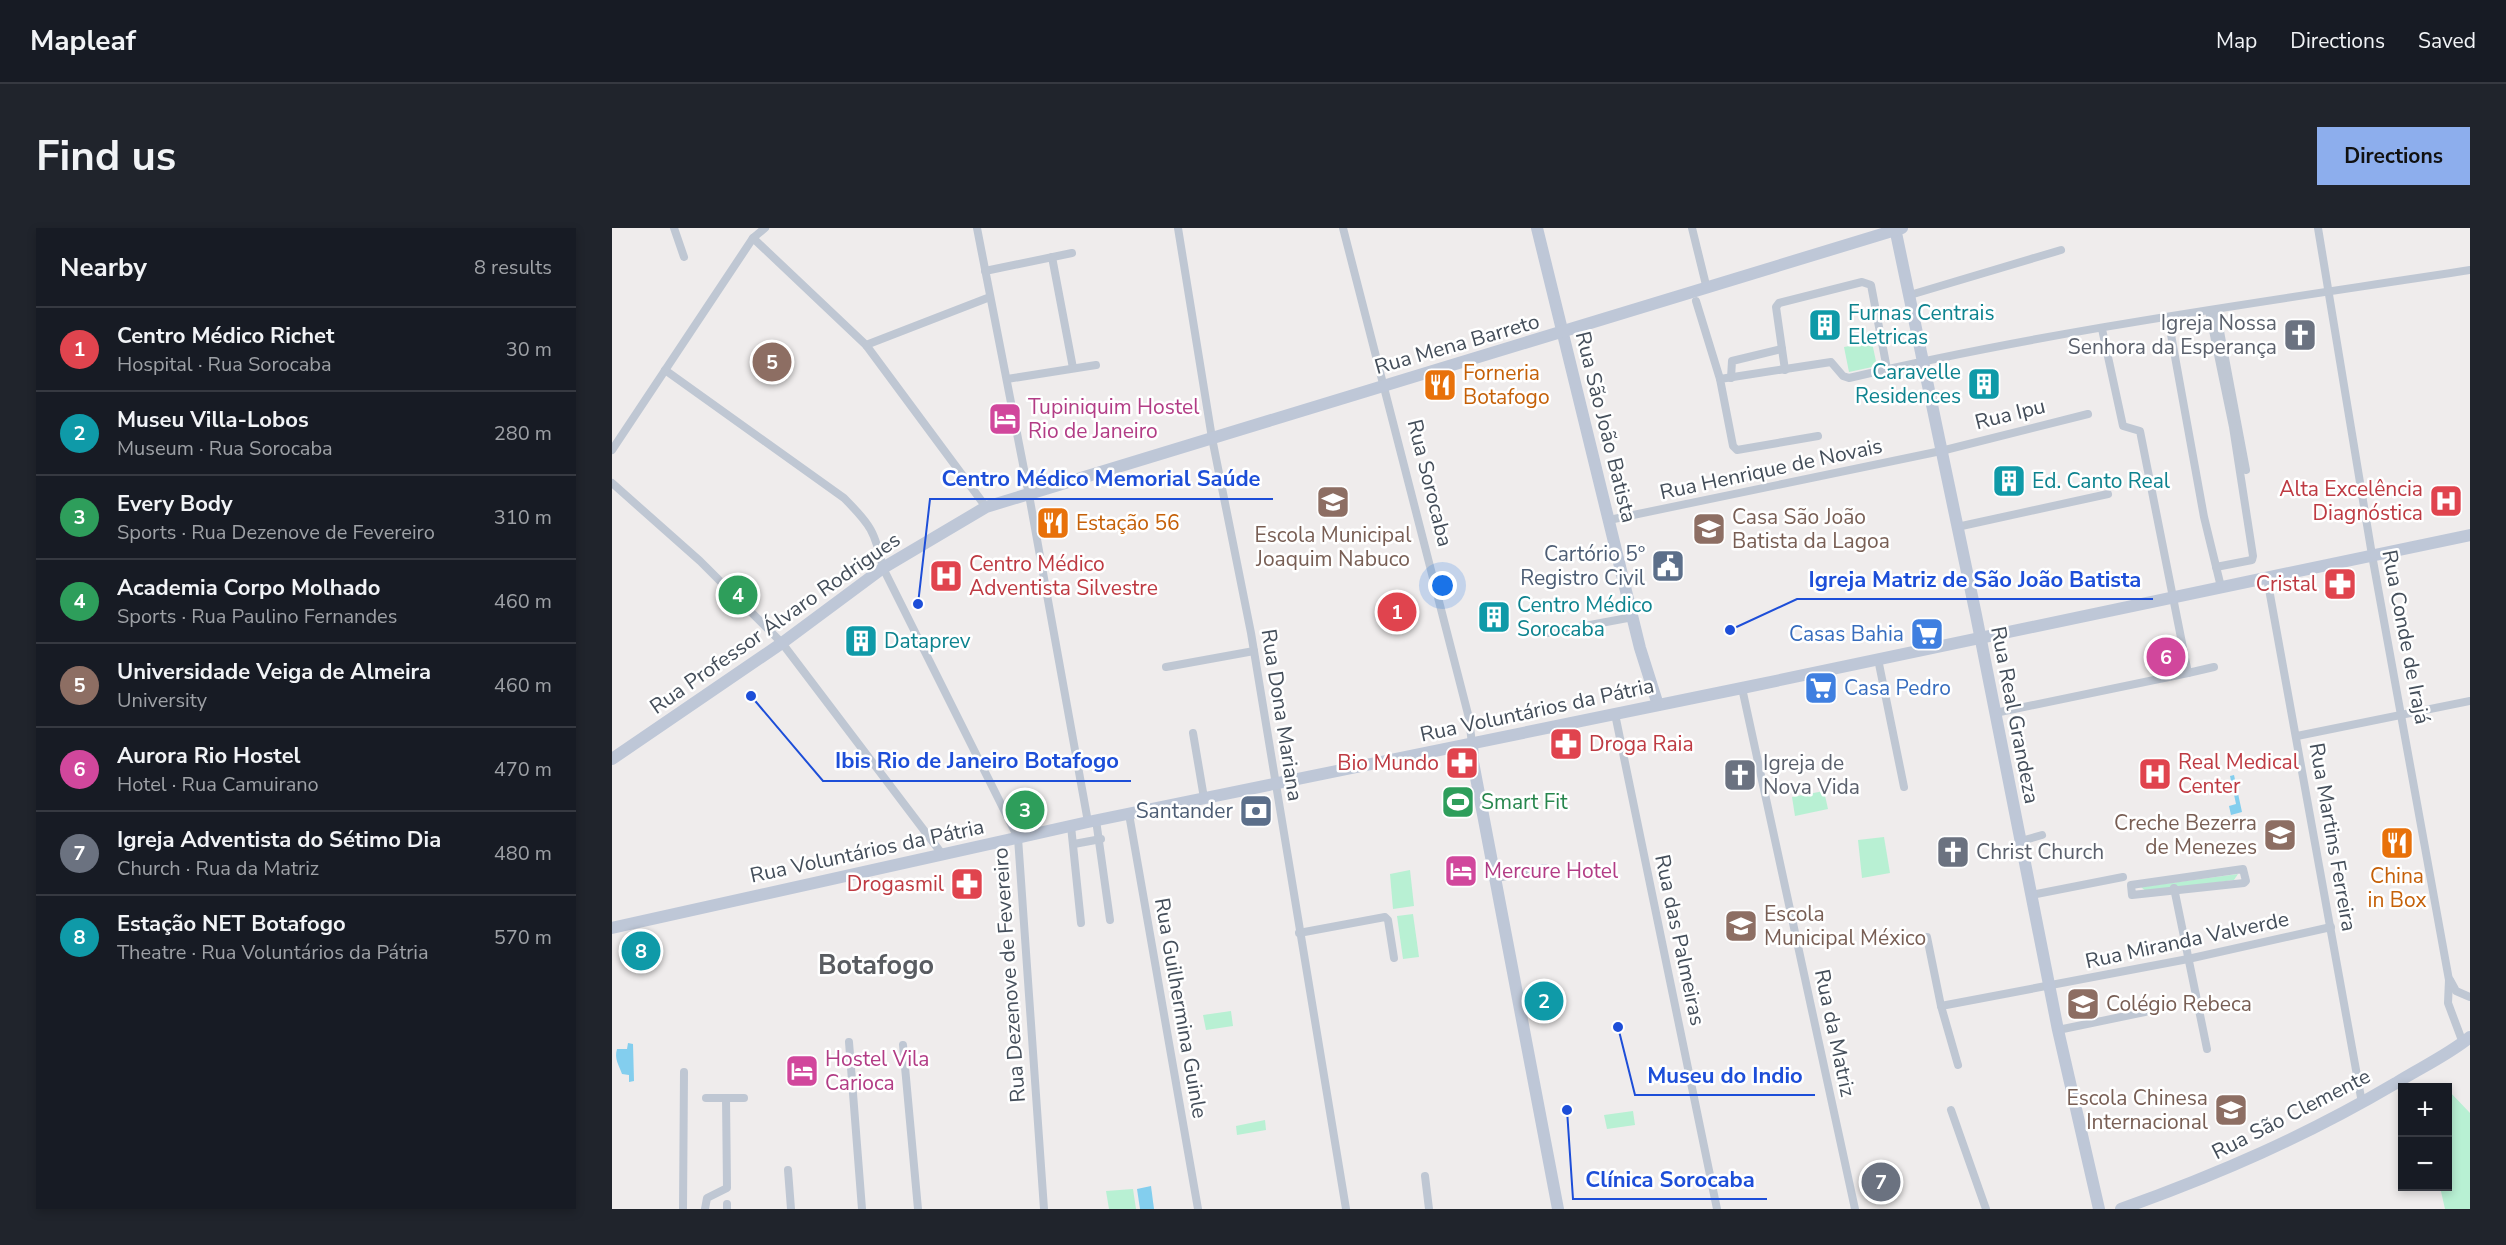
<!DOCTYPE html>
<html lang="en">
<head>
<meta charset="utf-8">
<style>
	:root { --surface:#171b24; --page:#20242c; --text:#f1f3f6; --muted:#9ea1a6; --line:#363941; --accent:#8daeed }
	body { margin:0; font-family:"Nunito Sans",sans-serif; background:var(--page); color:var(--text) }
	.controls { position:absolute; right:18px; bottom:18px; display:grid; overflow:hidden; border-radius:0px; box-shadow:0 3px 9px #0003 }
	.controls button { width:54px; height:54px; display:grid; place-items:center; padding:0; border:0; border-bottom:2px solid var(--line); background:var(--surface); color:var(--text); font:30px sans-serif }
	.you { position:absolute; left:831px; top:358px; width:21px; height:21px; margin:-15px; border:4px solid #fff; border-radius:50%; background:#1a73e8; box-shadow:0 0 0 9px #1a73e833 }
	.badge { display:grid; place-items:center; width:39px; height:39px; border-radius:50%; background:var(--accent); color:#fff; font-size:20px; font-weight:700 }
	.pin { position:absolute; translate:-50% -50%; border:3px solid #fff; box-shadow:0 2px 6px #0006 }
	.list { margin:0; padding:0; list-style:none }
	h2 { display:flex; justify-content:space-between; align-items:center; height:78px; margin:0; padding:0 24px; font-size:26px }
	h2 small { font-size:20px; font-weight:400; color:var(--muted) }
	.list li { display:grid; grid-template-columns:39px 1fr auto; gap:18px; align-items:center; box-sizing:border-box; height:84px; padding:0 24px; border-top:2px solid var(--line) }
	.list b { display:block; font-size:22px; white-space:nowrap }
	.list p { margin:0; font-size:20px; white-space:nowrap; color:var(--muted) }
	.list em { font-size:20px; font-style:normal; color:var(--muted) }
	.map { position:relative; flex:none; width:1858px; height:981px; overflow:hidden; border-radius:0px }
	header { display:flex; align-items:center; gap:36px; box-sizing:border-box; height:84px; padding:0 30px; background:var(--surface); border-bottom:2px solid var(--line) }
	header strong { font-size:28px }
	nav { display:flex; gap:33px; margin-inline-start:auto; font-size:21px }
	.intro { display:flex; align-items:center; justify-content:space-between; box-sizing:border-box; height:144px; padding:0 36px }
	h1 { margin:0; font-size:42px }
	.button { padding:15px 27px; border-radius:0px; background:var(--accent); color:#111; font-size:21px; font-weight:700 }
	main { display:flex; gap:36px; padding:0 36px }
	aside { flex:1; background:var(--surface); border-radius:0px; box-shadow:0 3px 9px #0003 }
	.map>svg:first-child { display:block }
	.green { fill:#b8f0d3 }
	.water { fill:#83ceee }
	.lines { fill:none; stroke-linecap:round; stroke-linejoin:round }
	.street { stroke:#bfc7d3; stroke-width:8 }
	.secondary { stroke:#bec7d7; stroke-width:12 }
	.labels { text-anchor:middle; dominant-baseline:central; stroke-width:5; stroke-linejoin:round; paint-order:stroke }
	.culture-label { font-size:21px; fill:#0d838f; stroke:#fff; text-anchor:start }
	.worship-label { font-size:21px; fill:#5b616d; stroke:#fff; text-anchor:start }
	.street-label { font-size:21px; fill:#444e5a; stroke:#fff }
	.food-label { font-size:21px; fill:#c56008; stroke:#fff; text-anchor:start }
	.hotel-label { font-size:21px; fill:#b23c85; stroke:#fff; text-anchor:start }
	.health-label { font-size:21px; fill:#be3a42; stroke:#fff; text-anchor:end }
	.education-label { font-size:21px; fill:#785e54; stroke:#fff; text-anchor:start }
	.service-label { font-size:21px; fill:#4e5e75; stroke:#fff; text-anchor:end }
	.shop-label { font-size:21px; fill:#366cbe; stroke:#fff; text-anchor:end }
	.leisure-label { font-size:21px; fill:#27864d; stroke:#fff; text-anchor:start }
	.district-label { font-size:27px; font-weight:bold; fill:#595c61; stroke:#fff }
	.leader { fill:none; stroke:#1d4ed8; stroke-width:2 }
	.callout-dot { fill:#1d4ed8; stroke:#fff; stroke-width:2 }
	.callout-label { font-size:22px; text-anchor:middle; font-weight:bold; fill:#1d4ed8; stroke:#fff; stroke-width:5; stroke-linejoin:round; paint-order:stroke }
</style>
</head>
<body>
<header>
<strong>Mapleaf</strong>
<nav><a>Map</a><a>Directions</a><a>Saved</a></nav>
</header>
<div class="intro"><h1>Find us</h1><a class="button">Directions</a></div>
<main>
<aside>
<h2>Nearby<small>8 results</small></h2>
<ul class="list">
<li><span class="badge" style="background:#e0444e">1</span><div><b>Centro Médico Richet</b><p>Hospital · Rua Sorocaba</p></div><em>30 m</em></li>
<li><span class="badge" style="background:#0f9aa8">2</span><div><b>Museu Villa-Lobos</b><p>Museum · Rua Sorocaba</p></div><em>280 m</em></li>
<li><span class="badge" style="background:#2e9e5b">3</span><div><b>Every Body</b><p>Sports · Rua Dezenove de Fevereiro</p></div><em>310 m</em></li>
<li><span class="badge" style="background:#2e9e5b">4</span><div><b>Academia Corpo Molhado</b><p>Sports · Rua Paulino Fernandes</p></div><em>460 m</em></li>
<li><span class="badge" style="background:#8d6e63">5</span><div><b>Universidade Veiga de Almeira</b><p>University</p></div><em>460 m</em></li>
<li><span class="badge" style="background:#d1479c">6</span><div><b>Aurora Rio Hostel</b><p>Hotel · Rua Camuirano</p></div><em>470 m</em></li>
<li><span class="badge" style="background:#6b7280">7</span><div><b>Igreja Adventista do Sétimo Dia</b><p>Church · Rua da Matriz</p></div><em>480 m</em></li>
<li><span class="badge" style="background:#0f9aa8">8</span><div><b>Estação NET Botafogo</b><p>Theatre · Rua Voluntários da Pátria</p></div><em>570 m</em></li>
</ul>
</aside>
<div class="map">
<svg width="1858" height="981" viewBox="0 0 1858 981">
	<rect width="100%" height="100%" fill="#efecec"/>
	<g class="green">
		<polygon points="1258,105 1265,138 1237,144 1232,119 1254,115 1252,106"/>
		<polygon points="1212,563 1216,581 1183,588 1180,569"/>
		<polygon points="1272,609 1278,645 1250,650 1246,612"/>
		<polygon points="798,642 802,678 781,681 778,646"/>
		<polygon points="1626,646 1622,652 1535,664 1529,659"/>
		<polygon points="801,686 807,729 791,731 785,688"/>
		<polygon points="619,783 621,798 594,802 591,787"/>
		<polygon points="1836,862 1858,885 1858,981 1833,981 1828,959 1836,958"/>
		<polygon points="1021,883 1023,897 995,901 992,887"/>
		<polygon points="653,892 654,902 625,907 624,898"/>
		<polygon points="521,961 524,981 497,981 494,963"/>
	</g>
	<g class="water">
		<polygon points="1622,547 1630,584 1619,587 1617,578 1624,576 1618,548"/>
		<path d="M16 815 21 816 22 853 17 854V847L10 846C7 837 2 831 5 821H15Z"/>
		<polygon points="539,958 542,981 528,981 525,961"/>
	</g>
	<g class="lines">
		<g class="street">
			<polyline points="62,0 72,29"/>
			<polyline points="365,0 417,267 476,594"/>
			<polyline points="566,0 600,210 639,405 734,981"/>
			<polyline points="731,0 857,490 860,516"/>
			<polyline points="1080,0 1095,61"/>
			<polyline points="1706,0 1760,327 1837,752 1836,775 1851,815"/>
			<polyline points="141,10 254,117 374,279"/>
			<polyline points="440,29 461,140"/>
			<polyline points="373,43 460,25"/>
			<polyline points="1298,67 1449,22"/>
			<polyline points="1084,73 1108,151"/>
			<polyline points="1604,82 1634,242"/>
			<polyline points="1597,83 1621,199 1641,328 1640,332 1604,339"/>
			<polyline points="1556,90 1592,289 1609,359"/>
			<polyline points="254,117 378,69"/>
			<path d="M53 142 232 270C259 297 263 304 271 340L406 610 432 981"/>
			<polyline points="1173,142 1164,79 1167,75 1250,54 1259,57 1275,141"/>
			<polyline points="1119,150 1120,133 1170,121"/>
			<polyline points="395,151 484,137"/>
			<path d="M1206 208 1125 222 1121 218 1108 151 1219 134 1231 148 1237 150C1441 102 1651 74 1858 42"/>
			<polyline points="0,222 141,10 153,0"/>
			<polyline points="0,255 88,333 170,415 330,626"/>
			<polyline points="997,292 1329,223 1476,186"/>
			<polyline points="1345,299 1496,266"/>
			<polyline points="1655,350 1750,875"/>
			<polyline points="935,405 1021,389"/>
			<polyline points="1266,431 1292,559"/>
			<polyline points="554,439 642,423"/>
			<polyline points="1576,445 1602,439"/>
			<polyline points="1130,460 1243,981"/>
			<polyline points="1383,485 1576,445 1528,203 1511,198 1490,101"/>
			<polyline points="1003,486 1105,981"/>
			<polyline points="581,505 592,570"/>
			<polyline points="1685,508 1858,473"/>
			<polyline points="517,586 586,981"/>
			<polyline points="484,592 498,692"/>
			<polyline points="459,598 469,695"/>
			<polyline points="1409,613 1430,607"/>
			<polyline points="462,616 489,611"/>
			<polygon points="1631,641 1634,653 1632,655 1520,667 1519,657"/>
			<polyline points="885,650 933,640"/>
			<polyline points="1562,660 1595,821"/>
			<polyline points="1419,667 1511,649"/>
			<polyline points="687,705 773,689 776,692 782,730"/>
			<polyline points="1315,709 1329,778 1346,837"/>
			<polyline points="1838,752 1844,763 1858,769"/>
			<polyline points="1329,778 1576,731 1719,699"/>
			<polyline points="1446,802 1533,784"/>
			<polyline points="237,814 250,981"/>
			<polyline points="291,817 306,981"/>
			<polyline points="94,870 132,870"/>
			<polyline points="1339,882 1374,981"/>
			<polyline points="176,942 179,981"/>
			<polyline points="813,948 817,981"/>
			<polyline points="71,981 72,844"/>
			<polyline points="93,981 95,970 115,960 114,870"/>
			<polyline points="115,981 115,976"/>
		</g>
		<g class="secondary">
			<polyline points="925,0 1028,420 1046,477"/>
			<polyline points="1283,0 1364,387 1446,802 1487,981"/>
			<polyline points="860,516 861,534 946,981"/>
			<polyline points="0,531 170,415 271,340 374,279 1290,0"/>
			<polyline points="0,700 476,594 1130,460 1858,307"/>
			<path d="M1509 981C1607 946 1694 908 1784 855 1808 840 1836 827 1858 809"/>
		</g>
	</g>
	<defs>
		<symbol id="building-square" viewBox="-11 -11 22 22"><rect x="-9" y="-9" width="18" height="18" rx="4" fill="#0f9aa8" stroke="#fff"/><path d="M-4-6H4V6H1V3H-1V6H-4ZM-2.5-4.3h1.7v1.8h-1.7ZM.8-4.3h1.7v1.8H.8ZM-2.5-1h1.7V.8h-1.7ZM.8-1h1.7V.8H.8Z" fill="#fff"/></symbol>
		<symbol id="church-square" viewBox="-11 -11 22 22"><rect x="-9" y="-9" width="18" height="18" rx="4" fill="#6b7280" stroke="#fff"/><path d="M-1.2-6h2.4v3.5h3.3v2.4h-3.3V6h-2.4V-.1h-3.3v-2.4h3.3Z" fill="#fff"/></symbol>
		<symbol id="restaurant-square" viewBox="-11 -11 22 22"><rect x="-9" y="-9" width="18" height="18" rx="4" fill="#e8710a" stroke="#fff"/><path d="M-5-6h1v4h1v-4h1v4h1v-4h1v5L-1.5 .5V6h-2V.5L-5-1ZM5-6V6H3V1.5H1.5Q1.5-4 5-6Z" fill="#fff"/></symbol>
		<symbol id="hotel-square" viewBox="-11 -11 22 22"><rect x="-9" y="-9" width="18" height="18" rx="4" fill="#d1479c" stroke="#fff"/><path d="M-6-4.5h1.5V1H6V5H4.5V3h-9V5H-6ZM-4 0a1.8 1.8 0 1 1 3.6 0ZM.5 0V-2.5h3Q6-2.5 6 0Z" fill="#fff"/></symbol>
		<symbol id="hospital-square" viewBox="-11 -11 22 22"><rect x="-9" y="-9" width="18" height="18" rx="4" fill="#e0444e" stroke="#fff"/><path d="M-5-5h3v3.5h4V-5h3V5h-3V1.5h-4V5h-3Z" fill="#fff"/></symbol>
		<symbol id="school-square" viewBox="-11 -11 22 22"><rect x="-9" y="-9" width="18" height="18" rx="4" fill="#8d6e63" stroke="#fff"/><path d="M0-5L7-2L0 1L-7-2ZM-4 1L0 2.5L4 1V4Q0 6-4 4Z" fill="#fff"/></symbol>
		<symbol id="civic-square" viewBox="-11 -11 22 22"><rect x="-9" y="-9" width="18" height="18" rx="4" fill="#5c6f8a" stroke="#fff"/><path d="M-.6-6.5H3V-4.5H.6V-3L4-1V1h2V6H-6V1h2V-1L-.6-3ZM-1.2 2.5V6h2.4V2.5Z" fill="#fff"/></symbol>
		<symbol id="pharmacy-square" viewBox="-11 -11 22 22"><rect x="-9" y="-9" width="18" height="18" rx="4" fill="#e0444e" stroke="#fff"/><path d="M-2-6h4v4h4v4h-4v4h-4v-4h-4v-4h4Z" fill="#fff"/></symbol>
		<symbol id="supermarket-square" viewBox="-11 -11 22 22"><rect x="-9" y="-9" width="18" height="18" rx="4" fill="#3f7fe0" stroke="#fff"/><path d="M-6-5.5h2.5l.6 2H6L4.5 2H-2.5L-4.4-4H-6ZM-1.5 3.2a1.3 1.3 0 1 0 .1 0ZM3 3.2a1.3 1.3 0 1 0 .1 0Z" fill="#fff"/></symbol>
		<symbol id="stadium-square" viewBox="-11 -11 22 22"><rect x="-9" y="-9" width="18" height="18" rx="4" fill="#2e9e5b" stroke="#fff"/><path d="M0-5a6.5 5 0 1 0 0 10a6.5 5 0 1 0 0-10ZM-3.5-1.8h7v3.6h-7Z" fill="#fff"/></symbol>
		<symbol id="bank-square" viewBox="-11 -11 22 22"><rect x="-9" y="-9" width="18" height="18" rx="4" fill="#5c6f8a" stroke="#fff"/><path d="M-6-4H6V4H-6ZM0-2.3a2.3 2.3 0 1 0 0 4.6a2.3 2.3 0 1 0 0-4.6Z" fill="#fff"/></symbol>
	</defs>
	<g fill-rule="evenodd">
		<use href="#building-square" x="1194" y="78" width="38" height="38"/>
		<use href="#church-square" x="1669" y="88" width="38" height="38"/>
		<use href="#building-square" x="1353" y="137" width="38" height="38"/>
		<use href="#restaurant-square" x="809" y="138" width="38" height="38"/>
		<use href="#hotel-square" x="374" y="172" width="38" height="38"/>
		<use href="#building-square" x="1378" y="234" width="38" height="38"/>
		<use href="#hospital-square" x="1815" y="254" width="38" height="38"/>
		<use href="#school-square" x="702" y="255" width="38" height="38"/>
		<use href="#restaurant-square" x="422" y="276" width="38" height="38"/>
		<use href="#school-square" x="1078" y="282" width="38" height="38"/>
		<use href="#civic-square" x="1037" y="319" width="38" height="38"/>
		<use href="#hospital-square" x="315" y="329" width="38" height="38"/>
		<use href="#pharmacy-square" x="1709" y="337" width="38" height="38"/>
		<use href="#building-square" x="863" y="370" width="38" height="38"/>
		<use href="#supermarket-square" x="1296" y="387" width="38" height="38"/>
		<use href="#building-square" x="230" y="394" width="38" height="38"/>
		<use href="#supermarket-square" x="1190" y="441" width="38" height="38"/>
		<use href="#pharmacy-square" x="935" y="497" width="38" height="38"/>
		<use href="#pharmacy-square" x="831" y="516" width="38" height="38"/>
		<use href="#hospital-square" x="1524" y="527" width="38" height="38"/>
		<use href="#church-square" x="1109" y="528" width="38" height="38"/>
		<use href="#stadium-square" x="827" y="555" width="38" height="38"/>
		<use href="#bank-square" x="625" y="564" width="38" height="38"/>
		<use href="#school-square" x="1649" y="588" width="38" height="38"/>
		<use href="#restaurant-square" x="1766" y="596" width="38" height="38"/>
		<use href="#church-square" x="1322" y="605" width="38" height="38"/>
		<use href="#hotel-square" x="830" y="624" width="38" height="38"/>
		<use href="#pharmacy-square" x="336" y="637" width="38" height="38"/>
		<use href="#school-square" x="1110" y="679" width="38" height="38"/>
		<use href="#school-square" x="1452" y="757" width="38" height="38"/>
		<use href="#hotel-square" x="171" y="824" width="38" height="38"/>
		<use href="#school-square" x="1600" y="863" width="38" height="38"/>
	</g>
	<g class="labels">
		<g class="culture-label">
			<text x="1236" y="85">Furnas Centrais<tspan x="1236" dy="24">Eletricas</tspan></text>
			<text x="1349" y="144" text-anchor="end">Caravelle<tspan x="1349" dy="24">Residences</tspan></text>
			<text x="1420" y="253">Ed. Canto Real</text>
			<text x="905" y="377">Centro Médico<tspan x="905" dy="24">Sorocaba</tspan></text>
			<text x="272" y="413">Dataprev</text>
		</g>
		<g class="worship-label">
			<text x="1665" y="95" text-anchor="end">Igreja Nossa<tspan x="1665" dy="24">Senhora da Esperança</tspan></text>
			<text x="1151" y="535">Igreja de<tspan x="1151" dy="24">Nova Vida</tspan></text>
			<text x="1364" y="624">Christ Church</text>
		</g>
		<g class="street-label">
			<text transform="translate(845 116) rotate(-16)">Rua Mena Barreto</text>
			<text transform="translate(1398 186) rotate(-14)">Rua Ipu</text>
			<text transform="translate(994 199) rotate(76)">Rua São João Batista</text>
			<text transform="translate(1159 241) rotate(-12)">Rua Henrique de Novais</text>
			<text transform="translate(818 255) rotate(76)">Rua Sorocaba</text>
			<text transform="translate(163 395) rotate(-35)">Rua Professor Álvaro Rodrigues</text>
			<text transform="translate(1794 409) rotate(79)">Rua Conde de Irajá</text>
			<text transform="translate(925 482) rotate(-12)">Rua Voluntários da Pátria</text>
			<text transform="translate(670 487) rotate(81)">Rua Dona Mariana</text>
			<text transform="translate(1403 487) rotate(79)">Rua Real Grandeza</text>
			<text transform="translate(1721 609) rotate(80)">Rua Martins Ferreira</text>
			<text transform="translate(255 623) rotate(-12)">Rua Voluntários da Pátria</text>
			<text transform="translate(1068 712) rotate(78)">Rua das Palmeiras</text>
			<text transform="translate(1575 712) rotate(-12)">Rua Miranda Valverde</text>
			<text transform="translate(397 747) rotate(-94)">Rua Dezenove de Fevereiro</text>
			<text transform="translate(569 780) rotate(80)">Rua Guilhermina Guinle</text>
			<text transform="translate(1223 805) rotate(78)">Rua da Matriz</text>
			<text transform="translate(1679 886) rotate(-27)">Rua São Clemente</text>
		</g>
		<g class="food-label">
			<text x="851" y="145">Forneria<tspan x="851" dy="24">Botafogo</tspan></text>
			<text x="464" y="295">Estação 56</text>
			<text x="1785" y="648" text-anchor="middle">China<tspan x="1785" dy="24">in Box</tspan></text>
		</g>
		<g class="hotel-label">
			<text x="416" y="179">Tupiniquim Hostel<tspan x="416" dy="24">Rio de Janeiro</tspan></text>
			<text x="872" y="643">Mercure Hotel</text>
			<text x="213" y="831">Hostel Vila<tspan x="213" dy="24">Carioca</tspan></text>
		</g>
		<g class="health-label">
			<text x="1811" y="261">Alta Excelência<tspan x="1811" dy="24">Diagnóstica</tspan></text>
			<text x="357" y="336" text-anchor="start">Centro Médico<tspan x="357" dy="24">Adventista Silvestre</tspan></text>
			<text x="1705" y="356">Cristal</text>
			<text x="977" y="516" text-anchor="start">Droga Raia</text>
			<text x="1566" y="534" text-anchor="start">Real Medical<tspan x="1566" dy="24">Center</tspan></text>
			<text x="827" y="535">Bio Mundo</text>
			<text x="332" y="656">Drogasmil</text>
		</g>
		<g class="education-label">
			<text x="1120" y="289">Casa São João<tspan x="1120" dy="24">Batista da Lagoa</tspan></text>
			<text x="721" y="307" text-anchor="middle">Escola Municipal<tspan x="721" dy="24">Joaquim Nabuco</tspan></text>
			<text x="1645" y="595" text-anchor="end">Creche Bezerra<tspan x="1645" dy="24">de Menezes</tspan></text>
			<text x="1152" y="686">Escola<tspan x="1152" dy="24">Municipal México</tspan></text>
			<text x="1494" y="776">Colégio Rebeca</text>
			<text x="1596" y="870" text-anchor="end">Escola Chinesa<tspan x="1596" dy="24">Internacional</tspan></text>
		</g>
		<g class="service-label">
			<text x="1033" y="326">Cartório 5º<tspan x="1033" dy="24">Registro Civil</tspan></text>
			<text x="621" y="583">Santander</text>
		</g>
		<g class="shop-label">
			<text x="1292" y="406">Casas Bahia</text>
			<text x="1232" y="460" text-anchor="start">Casa Pedro</text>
		</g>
		<g class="leisure-label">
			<text x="869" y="574">Smart Fit</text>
		</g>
		<g class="district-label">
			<text x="264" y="737">Botafogo</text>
		</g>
	</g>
	<path class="leader" d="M306 376L318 271H661M1118 402L1185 371H1541M139 468L211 553H519M1006 799L1023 867H1203M955 882L961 971H1155"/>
	<g class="callout-dot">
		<circle cx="306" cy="376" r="6"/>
		<circle cx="1118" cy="402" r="6"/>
		<circle cx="139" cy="468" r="6"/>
		<circle cx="1006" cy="799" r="6"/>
		<circle cx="955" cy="882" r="6"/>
	</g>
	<g class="callout-label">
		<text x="489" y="258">Centro Médico Memorial Saúde</text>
		<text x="1363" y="359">Igreja Matriz de São João Batista</text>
		<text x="365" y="540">Ibis Rio de Janeiro Botafogo</text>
		<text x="1113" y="855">Museu do Indio</text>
		<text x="1058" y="959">Clínica Sorocaba</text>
	</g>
</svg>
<div class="controls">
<button>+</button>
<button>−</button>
</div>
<div class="you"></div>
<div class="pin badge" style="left:785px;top:384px;background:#e0444e">1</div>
<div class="pin badge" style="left:932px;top:773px;background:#0f9aa8">2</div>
<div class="pin badge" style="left:413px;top:582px;background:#2e9e5b">3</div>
<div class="pin badge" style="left:126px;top:367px;background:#2e9e5b">4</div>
<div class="pin badge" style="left:160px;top:134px;background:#8d6e63">5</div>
<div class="pin badge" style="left:1554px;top:429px;background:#d1479c">6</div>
<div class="pin badge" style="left:1269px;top:954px;background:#6b7280">7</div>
<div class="pin badge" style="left:29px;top:723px;background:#0f9aa8">8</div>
</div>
</main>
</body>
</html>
